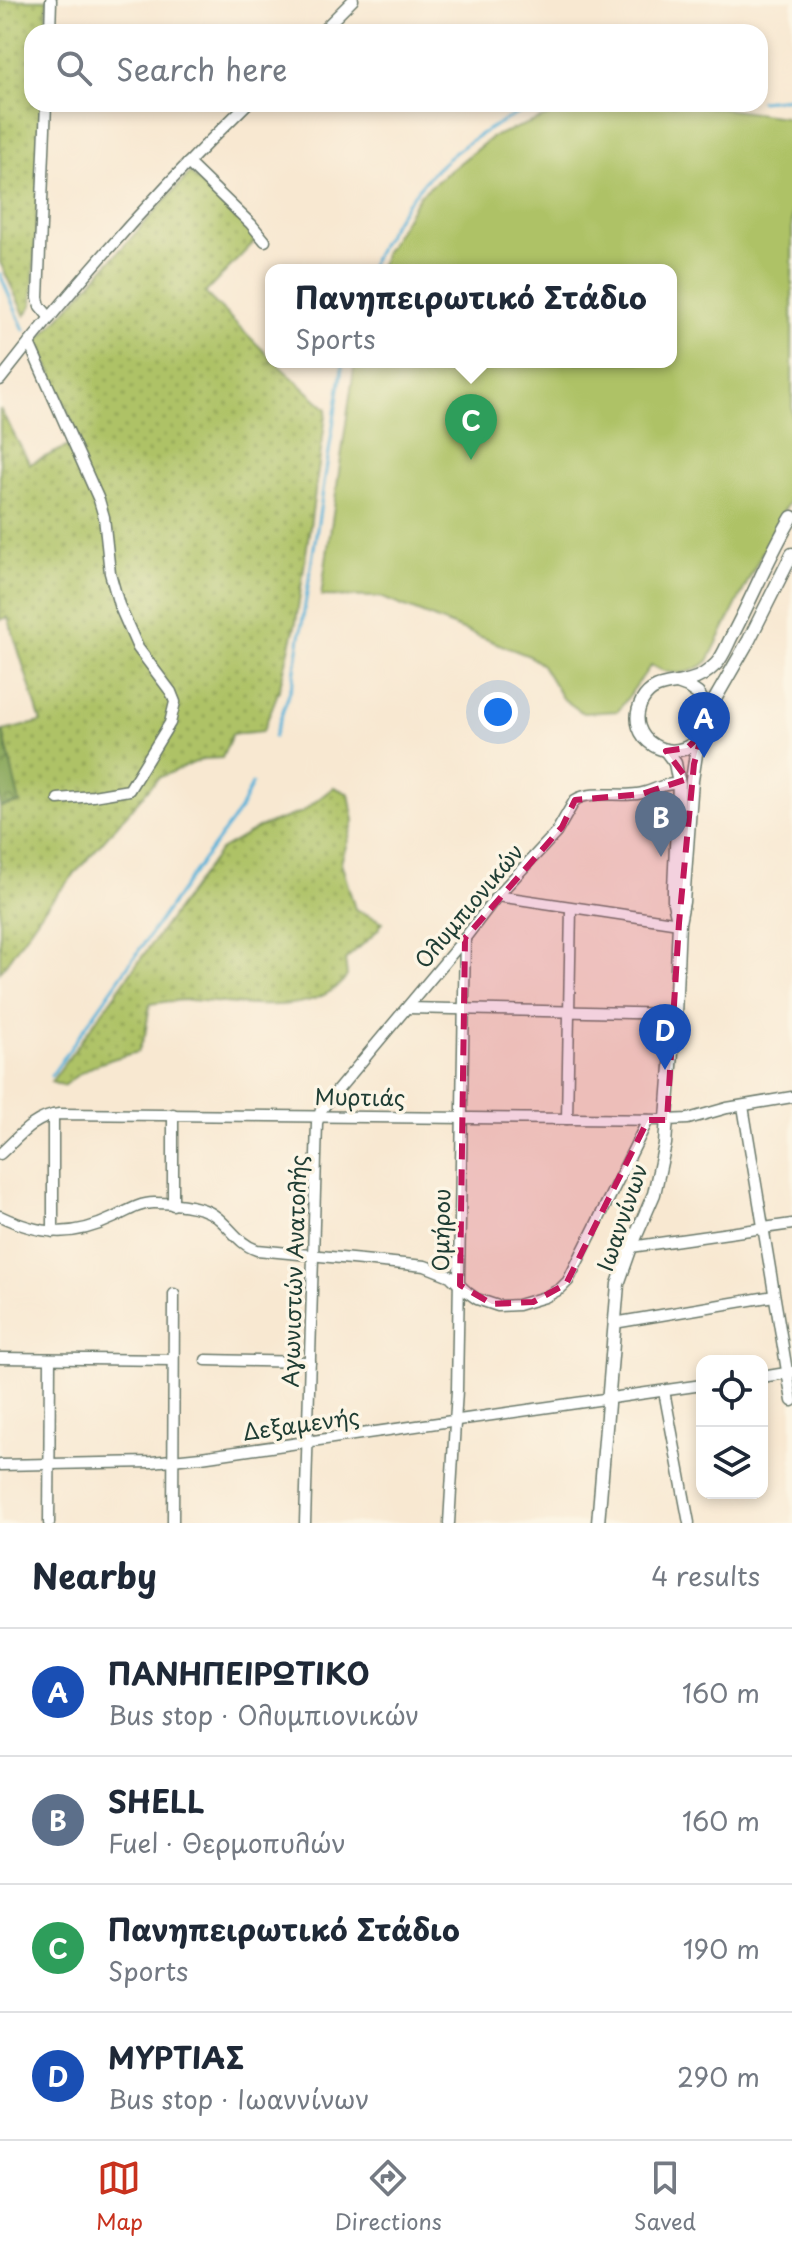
<!DOCTYPE html>
<html lang="en">
<head>
<meta charset="utf-8">
<style>
	:root { --surface:#fff; --page:#f6f6f7; --text:#1f2937; --muted:#747a83; --line:#e0e1e3; --accent:#c8321e }
	body { margin:0; font-family:"Playpen Sans",sans-serif; background:var(--page); color:var(--text) }
	.controls { position:absolute; right:24px; bottom:24px; display:grid; overflow:hidden; border-radius:16px; box-shadow:0 4px 12px #0003 }
	.controls button { width:72px; height:72px; display:grid; place-items:center; padding:0; border:0; border-bottom:2px solid var(--line); background:var(--surface); color:var(--text); font:40px sans-serif }
	.you { position:absolute; left:498px; top:712px; width:28px; height:28px; margin:-20px; border:6px solid #fff; border-radius:50%; background:#1a73e8; box-shadow:0 0 0 12px #1a73e833 }
	.badge { display:grid; place-items:center; width:52px; height:52px; border-radius:50%; background:var(--accent); color:#fff; font-size:26px; font-weight:700 }
	.pin { position:absolute; translate:-50% -66px; filter:drop-shadow(0 2px 4px #0008) }
	.pin::after { content:''; position:absolute; top:42px; width:28px; height:24px; background:inherit; clip-path:polygon(0 0,100% 0,50% 100%) }
	.popup { position:absolute; left:265px; top:264px; width:412px; height:104px; box-sizing:border-box; display:grid; place-content:center; border-radius:16px; background:var(--surface); filter:drop-shadow(0 2px 6px #0005); font-size:26px; white-space:nowrap; color:var(--muted) }
	.popup b { font-size:30px; color:var(--text) }
	.popup::after { content:''; position:absolute; left:50%; top:100%; margin-left:-16px; border:16px solid transparent; border-top-color:var(--surface) }
	.list { margin:0; padding:0; list-style:none }
	h2 { display:flex; justify-content:space-between; align-items:center; height:104px; margin:0; padding:0 32px; font-size:34px }
	h2 small { font-size:26px; font-weight:400; color:var(--muted) }
	.list li { display:grid; grid-template-columns:52px 1fr auto; gap:24px; align-items:center; box-sizing:border-box; height:128px; padding:0 32px; border-top:2px solid var(--line) }
	.list b { display:block; font-size:30px; white-space:nowrap }
	.list p { margin:0; font-size:26px; white-space:nowrap; color:var(--muted) }
	.list em { font-size:26px; font-style:normal; color:var(--muted) }
	.icon { flex:none; width:44px; height:44px; fill:none; stroke:currentColor; stroke-width:2; stroke-linecap:round; stroke-linejoin:round }
	.map { position:relative; flex:none; width:792px; height:1523px; overflow:hidden }
	.search { position:absolute; background:var(--surface); box-shadow:0 4px 12px #0003; left:24px; right:24px; top:24px; height:88px; display:flex; align-items:center; gap:20px; box-sizing:border-box; padding:0 28px; border-radius:24px; color:var(--muted); font-size:30px }
	.sheet { height:616px; background:var(--surface) }
	nav { display:flex; justify-content:space-around; align-items:center; box-sizing:border-box; height:112px; border-top:2px solid var(--line); background:var(--surface); font-size:22px; color:var(--muted) }
	nav a { display:grid; justify-items:center; gap:4px }
	nav .on { color:var(--accent) }
	.map>svg:first-child { display:block }
	.grass { fill:url(#grass-dots); stroke:#66804d; stroke-width:2 }
	.forest { fill:url(#forest-crowns); stroke:#547248; stroke-width:2 }
	.pitch { fill:#aec266; stroke:#66804d; stroke-width:2 }
	.lines { fill:none; stroke-linecap:round; stroke-linejoin:round }
	.stream { stroke:#5cb3d9; stroke-width:3 }
	.minor-casing { stroke:#6b796b; stroke-width:13 }
	.major-casing { stroke:#6b796b; stroke-width:15 }
	.minor { stroke:#fff; stroke-width:10 }
	.major { stroke:#fff; stroke-width:12 }
	.marked { fill:#c2185b; fill-opacity:0.2; stroke:#c2185b; stroke-width:6; stroke-dasharray:16 10; stroke-linejoin:round }
	.labels { text-anchor:middle; dominant-baseline:central; stroke-width:7; stroke-linejoin:round; paint-order:stroke }
	.street-label { font-size:22px; fill:#1f3d34; stroke:#fcf5e5 }
</style>
</head>
<body>
<div class="map">
<svg width="792" height="1523" viewBox="0 0 792 1523">
	<defs>
		<pattern id="grass-dots" width="8" height="8" patternUnits="userSpaceOnUse" patternTransform="scale(2)"><rect width="8" height="8" fill="#aec266"/><path d="M2 2h.1M6 6h.1" fill="none" stroke="#8d9f55" stroke-width="1.8" stroke-linecap="round"/></pattern>
		<pattern id="forest-crowns" width="20" height="18" patternUnits="userSpaceOnUse" patternTransform="scale(2)"><rect width="20" height="18" fill="#8aa85b"/><path d="M2 6a3 3 0 1 1 6 0M12 15a3 3 0 1 1 6 0" fill="none" stroke="#708a4c"/></pattern>
	</defs>
	<rect width="100%" height="100%" fill="#fcf5e5"/>
	<filter id="ink" filterUnits="userSpaceOnUse"><feTurbulence type="fractalNoise" baseFrequency=".0125" numOctaves="2"/><feDisplacementMap in="SourceGraphic" scale="16" xChannelSelector="R" yChannelSelector="G"/><feConvolveMatrix kernelMatrix="1 2 1 2 8 2 1 2 1" color-interpolation-filters="sRGB"/></filter>
	<filter id="wash" filterUnits="userSpaceOnUse"><feTurbulence type="fractalNoise" baseFrequency=".006" numOctaves="4" result="noise"/><feDisplacementMap in="SourceGraphic" scale="32" xChannelSelector="R" yChannelSelector="G"/><feGaussianBlur stdDeviation="1.8" result="paint"/><feColorMatrix in="noise" values="0 0 0 0 0 0 0 0 0 0 0 0 0 0 0 0 0 1.4 0 .05"/><feComposite in="paint" operator="in"/></filter>
	<g filter="url(#wash)">
		<rect width="100%" height="100%" fill="#f8e8d1"/>
		<g class="grass">
			<polygon points="0,0 47,0 46,32 32,32 32,104 42,104 33,286 32,305 25,316 0,262"/>
			<polygon points="190,173 258,238 205,293 271,358 271,362 275,362 327,409 296,622 279,690 263,731 232,734 222,758 203,759 158,778 44,909 0,972 0,807 19,803 3,731 41,722 8,617 0,620 0,409 30,464 80,441 38,341"/>
			<path d="M334 787 349 794 354 821 341 862 355 909 383 922C374 938 358 947 345 960L347 976C316 1020 234 1002 188 1000 175 1000 163 1002 150 1004L145 1035 138 1052C109 1059 86 1066 63 1086L51 1082 220 850 260 827 302 812Z"/>
		</g>
		<polygon class="forest" points="3,731 20,803 0,807 0,732"/>
		<path class="pitch" d="M596 104H688L792 118V498L782 513 708 661C691 676 669 677 651 665L618 711 583 713 562 698 542 665 529 656 380 597 321 596 355 362H671V270H379L385 252 420 195 492 137 575 106Z"/>
		<g class="lines">
			<g class="stream">
				<polyline points="760,101 792,98"/>
				<path d="M368 270C408 186 454 139 540 104"/>
				<polyline points="0,274 24,330"/>
				<polyline points="274,737 293,682 343,362"/>
				<polyline points="51,1076 186,883 240,810 252,784"/>
			</g>
		</g>
	</g>
	<g filter="url(#ink)">
		<g class="lines">
			<defs>
				<g id="minor">
					<polyline points="50,32 51,0"/>
					<polyline points="321,32 353,0"/>
					<polyline points="46,104 38,298 40,306 50,318"/>
					<polyline points="188,163 251,224 265,241"/>
					<polyline points="29,343 99,500 104,517 110,573 119,605 138,648 171,692 175,702 170,723 129,790 93,796 58,799"/>
					<path d="M0 380C76 282 158 190 247 104"/>
					<polyline points="497,896 679,923"/>
					<polyline points="408,1008 675,1014"/>
					<polyline points="743,1106 792,1401"/>
					<polyline points="567,1119 571,908"/>
					<path d="M0 1154C18 1138 33 1117 59 1114L667 1120 688 1119 727 1108 792 1097"/>
					<polyline points="173,1205 173,1114"/>
					<path d="M0 1216C40 1235 72 1238 113 1218 126 1212 139 1203 154 1203 171 1203 200 1205 214 1215 230 1226 238 1244 257 1250L425 1266 450 1276 467 1292 477 1299 498 1306 518 1305 545 1297 560 1289 568 1281 648 1120"/>
					<polyline points="53,1232 53,1115"/>
					<polyline points="631,1247 792,1224"/>
					<polyline points="614,1323 774,1296"/>
					<polyline points="0,1358 173,1360"/>
					<polyline points="206,1360 310,1362"/>
					<polyline points="762,1377 792,1372"/>
					<polyline points="664,1391 689,1523"/>
					<polyline points="0,1465 152,1462 201,1457 702,1385"/>
					<polyline points="49,1523 50,1359"/>
					<polyline points="173,1523 174,1294"/>
					<path d="M305 1523 317 1123 321 1110 465 938 497 896 556 833 575 800C592 790 618 797 637 794 654 792 660 783 679 784"/>
					<polyline points="449,1523 457,1390 465,938"/>
				</g>
				<g id="major">
					<polyline points="707,713 749,640 792,554"/>
					<path d="M701 736C674 770 622 739 642 701 653 681 672 686 690 680 700 678 709 671 716 664 724 656 728 642 734 632 754 594 770 553 792 517"/>
					<polyline points="666,751 675,763 679,784 674,888 674,903 678,920"/>
					<polyline points="598,1523 618,1284 631,1247 654,1194 665,1144 675,1014 679,923 683,902 692,780 696,754 706,724 707,713 704,703 698,694 688,687 677,683"/>
				</g>
			</defs>
			<use href="#minor" class="minor-casing"/>
			<use href="#major" class="major-casing"/>
			<use href="#minor" class="minor"/>
			<use href="#major" class="major"/>
		</g>
	</g>
	<path class="marked" d="M702 734 694 764 679 923 667 1120H648L566 1284 533 1302 492 1304 460 1285 465 938 562 827 575 800 642 794 687 779 666 751 687 748Z"/>
	<g class="labels">
		<g class="street-label">
			<text transform="translate(468 905) rotate(-50)">Ολυμπιονικών</text>
			<text transform="translate(360 1096) rotate(1)">Μυρτιάς</text>
			<text transform="translate(621 1217) rotate(-71)">Ιωαννίνων</text>
			<text transform="translate(440 1230) rotate(-89)">Ομήρου</text>
			<text transform="translate(293 1271) rotate(-88)">Αγωνιστών Ανατολής</text>
			<text transform="translate(301 1423) rotate(-8)">Δεξαμενής</text>
		</g>
	</g>
</svg>
<div class="controls">
<button><svg class="icon" aria-label="locate" viewBox="0 0 24 24"><circle cx="12" cy="12" r="6"/><path d="M12 2v4M12 18v4M2 12h4M18 12h4"/></svg></button>
<button><svg class="icon" aria-label="layers" viewBox="0 0 24 24"><path d="M12 4l9 5-9 5-9-5zM3 14l9 5 9-5"/></svg></button>
</div>
<div class="you"></div>
<div class="pin badge" style="left:704px;top:758px;background:#1a4fb4">A</div>
<div class="pin badge" style="left:661px;top:857px;background:#5c6f8a">B</div>
<div class="pin badge" style="left:471px;top:460px;background:#2e9e5b">C</div>
<div class="popup"><b>Πανηπειρωτικό Στάδιο</b>Sports</div>
<div class="pin badge" style="left:665px;top:1070px;background:#1a4fb4">D</div>
<div class="search"><svg class="icon" aria-label="search" viewBox="0 0 24 24"><circle cx="10" cy="10" r="6"/><path d="M15 15l6 6"/></svg>Search here</div>
</div>
<section class="sheet">
<h2>Nearby<small>4 results</small></h2>
<ul class="list">
<li><span class="badge" style="background:#1a4fb4">A</span><div><b>ΠΑΝΗΠΕΙΡΩΤΙΚΟ</b><p>Bus stop · Ολυμπιονικών</p></div><em>160 m</em></li>
<li><span class="badge" style="background:#5c6f8a">B</span><div><b>SHELL</b><p>Fuel · Θερμοπυλών</p></div><em>160 m</em></li>
<li><span class="badge" style="background:#2e9e5b">C</span><div><b>Πανηπειρωτικό Στάδιο</b><p>Sports</p></div><em>190 m</em></li>
<li><span class="badge" style="background:#1a4fb4">D</span><div><b>ΜΥΡΤΙΑΣ</b><p>Bus stop · Ιωαννίνων</p></div><em>290 m</em></li>
</ul>
</section>
<nav>
<a class="on"><svg class="icon" aria-label="map" viewBox="0 0 24 24"><path d="M3 6l6-2 6 2 6-2v14l-6 2-6-2-6 2zM9 4v14M15 6v14"/></svg>Map</a>
<a><svg class="icon" aria-label="directions" viewBox="0 0 24 24"><path d="M12 3l9 9-9 9-9-9zM9 14v-3h6M13 9l2 2-2 2"/></svg>Directions</a>
<a><svg class="icon" aria-label="saved" viewBox="0 0 24 24"><path d="M7 4h10v16l-5-4-5 4z"/></svg>Saved</a>
</nav>
</body>
</html>
